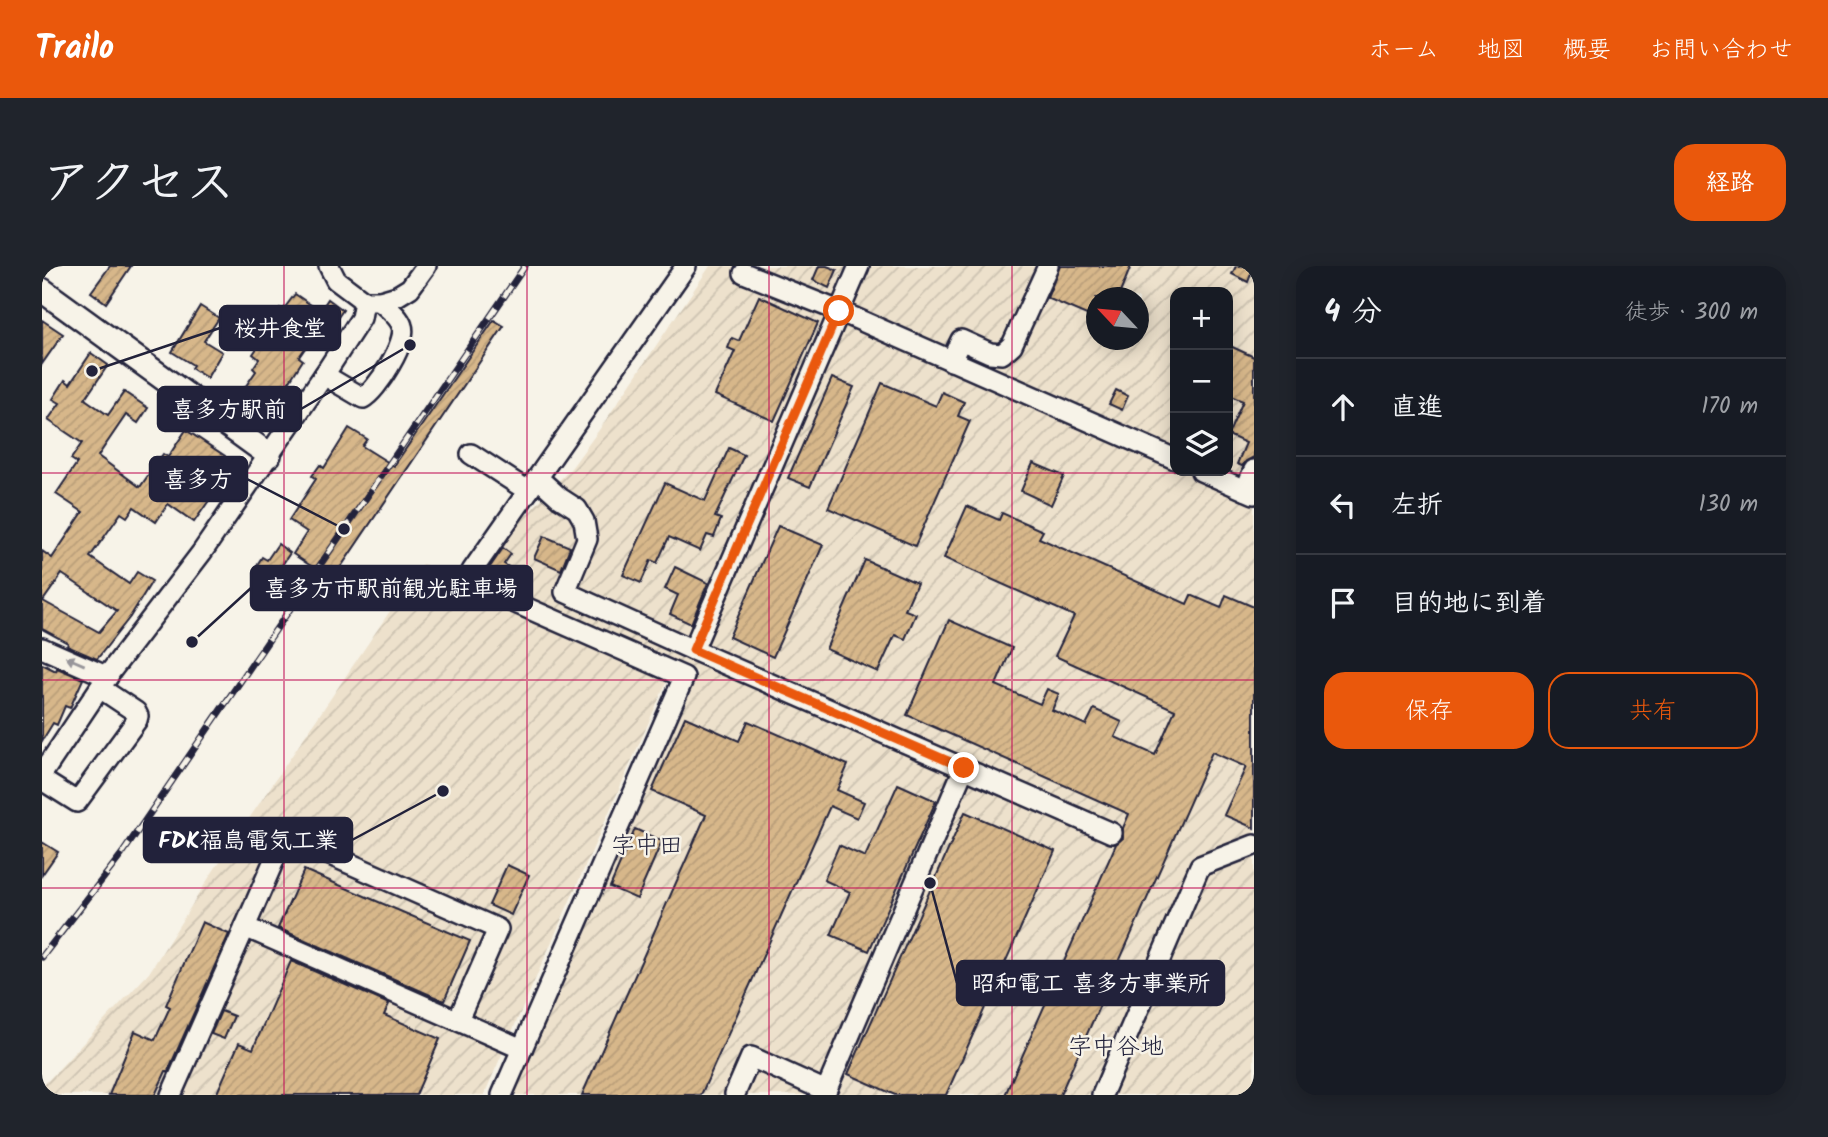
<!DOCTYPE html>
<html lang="ja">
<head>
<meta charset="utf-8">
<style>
	:root { --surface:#171b24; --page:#20242c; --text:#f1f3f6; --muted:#9ea1a6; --line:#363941; --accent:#ea580c }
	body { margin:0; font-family:Kalam,"Klee One",sans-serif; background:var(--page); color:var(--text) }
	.controls { position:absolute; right:21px; top:21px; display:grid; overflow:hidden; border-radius:14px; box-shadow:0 4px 18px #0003 }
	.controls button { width:63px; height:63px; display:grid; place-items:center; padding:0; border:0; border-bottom:2px solid var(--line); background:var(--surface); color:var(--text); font:35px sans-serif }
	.compass { position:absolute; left:1044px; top:21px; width:63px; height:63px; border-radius:50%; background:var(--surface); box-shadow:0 4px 18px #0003; rotate:296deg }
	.stop { position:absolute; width:21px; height:21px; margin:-16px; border:5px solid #ea580c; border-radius:50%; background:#fff }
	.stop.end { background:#ea580c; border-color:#fff; box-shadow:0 2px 7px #0008 }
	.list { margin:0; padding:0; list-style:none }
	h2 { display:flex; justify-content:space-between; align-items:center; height:91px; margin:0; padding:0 28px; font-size:30px }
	h2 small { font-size:23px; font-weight:400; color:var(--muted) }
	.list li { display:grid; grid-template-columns:46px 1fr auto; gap:21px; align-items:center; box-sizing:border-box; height:98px; padding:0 28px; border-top:2px solid var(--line) }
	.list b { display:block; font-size:26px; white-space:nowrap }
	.list em { font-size:23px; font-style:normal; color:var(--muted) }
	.actions { display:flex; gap:14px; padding:21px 28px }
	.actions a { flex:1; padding:16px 0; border:2px solid var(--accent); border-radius:21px; text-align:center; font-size:24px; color:var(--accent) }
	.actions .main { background:var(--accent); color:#fff }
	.icon { flex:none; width:38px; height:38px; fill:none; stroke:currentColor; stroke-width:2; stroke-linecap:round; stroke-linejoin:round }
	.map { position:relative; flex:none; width:1212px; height:829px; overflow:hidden; border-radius:21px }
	header { display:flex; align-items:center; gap:42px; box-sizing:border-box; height:98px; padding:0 35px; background:var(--accent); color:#fff }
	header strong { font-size:33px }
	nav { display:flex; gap:38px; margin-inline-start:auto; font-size:24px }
	.intro { display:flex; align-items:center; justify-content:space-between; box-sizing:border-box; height:168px; padding:0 42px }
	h1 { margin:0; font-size:49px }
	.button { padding:18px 32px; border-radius:21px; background:var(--accent); color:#fff; font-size:24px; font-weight:700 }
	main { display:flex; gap:42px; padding:0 42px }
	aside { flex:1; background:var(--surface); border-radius:21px; box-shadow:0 4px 18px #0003 }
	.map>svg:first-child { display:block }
	.industrial { fill:url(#industrial-furrows); fill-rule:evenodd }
	.building { fill:url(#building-hatch); stroke:#22223b; stroke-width:2; fill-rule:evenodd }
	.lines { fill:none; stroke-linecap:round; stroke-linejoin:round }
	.minor-casing { stroke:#22223b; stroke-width:24 }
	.major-casing { stroke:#22223b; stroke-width:28 }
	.minor { stroke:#f7f3e8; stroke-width:19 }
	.major { stroke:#f7f3e8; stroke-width:23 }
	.rail-casing { stroke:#22223b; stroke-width:7 }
	.rail { stroke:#f7f3e8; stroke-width:4.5; stroke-dasharray:13; stroke-linecap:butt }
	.minor-bridge-casing { stroke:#22223b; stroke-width:24; stroke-linecap:butt }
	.minor-bridge { stroke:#f7f3e8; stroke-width:19 }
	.oneway { fill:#97959a }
	.route { stroke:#ea580c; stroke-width:9 }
	.grid { fill:none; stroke:#c2185b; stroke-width:2; stroke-opacity:0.55 }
	.labels { text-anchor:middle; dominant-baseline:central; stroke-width:5; stroke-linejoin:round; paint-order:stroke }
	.quarter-label { font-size:24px; fill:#22223b; stroke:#f7f3e8 }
	.leader { fill:none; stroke:#22223b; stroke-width:2.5 }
	.callout-dot { fill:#22223b; stroke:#f7f3e8; stroke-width:2.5 }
	.callout { fill:#22223b; stroke:#22223b; stroke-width:2.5 }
	.callout-label { font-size:23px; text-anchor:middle; font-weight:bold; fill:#fff }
</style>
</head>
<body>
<header>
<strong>Trailo</strong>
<nav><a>ホーム</a><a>地図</a><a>概要</a><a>お問い合わせ</a></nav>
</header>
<div class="intro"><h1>アクセス</h1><a class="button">経路</a></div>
<main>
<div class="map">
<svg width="1212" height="829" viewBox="0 0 1212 829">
	<defs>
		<pattern id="industrial-furrows" width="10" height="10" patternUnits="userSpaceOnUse" patternTransform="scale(1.75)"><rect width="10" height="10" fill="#ede1cc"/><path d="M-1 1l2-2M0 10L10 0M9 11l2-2" fill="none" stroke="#cbc1b0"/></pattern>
		<pattern id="building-hatch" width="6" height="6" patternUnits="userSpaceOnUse" patternTransform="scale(1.75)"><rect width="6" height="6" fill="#d7b78a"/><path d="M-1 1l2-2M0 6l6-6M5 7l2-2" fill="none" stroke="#b89d78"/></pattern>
	</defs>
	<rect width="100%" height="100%" fill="#f7f3e8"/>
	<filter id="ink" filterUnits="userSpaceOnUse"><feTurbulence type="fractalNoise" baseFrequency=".0143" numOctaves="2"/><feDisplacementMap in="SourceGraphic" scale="14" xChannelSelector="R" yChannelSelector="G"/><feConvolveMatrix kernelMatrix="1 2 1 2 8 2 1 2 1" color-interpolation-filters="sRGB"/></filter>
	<g filter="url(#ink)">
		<g class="industrial">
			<path d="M668 0H1212V829H471L655 406 446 317 438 306 467 267 530 201 557 164ZM1133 26H1186V205H1133ZM1055 32H1097V74H1055Z"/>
			<polygon points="380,298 415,312 431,330 625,415 442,829 0,829 0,821 107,707 170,607"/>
		</g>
		<g class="building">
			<polygon points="68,0 89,0 64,37 49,26"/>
			<polygon points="777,0 785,0 795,4 787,22 771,14"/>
			<polygon points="1018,0 1089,0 1076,32 1054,32 1054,53 1005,32"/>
			<polygon points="1194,0 1212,0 1206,16 1190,8"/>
			<polygon points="253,28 278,45 286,33 301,44 285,67 277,62 257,91 261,94 231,141 217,146 197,130 214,105 211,102 217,93 211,88 227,65 223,63 238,42 241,44"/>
			<polygon points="717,30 776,57 732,155 673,129 693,85 686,82 690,72 697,75"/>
			<polygon points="158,40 177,52 162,75 180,86 165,112 149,102 151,99 130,86"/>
			<polygon points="0,54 21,68 0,98"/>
			<polygon points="452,54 462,60 290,314 251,288 265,266 247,254 274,213 270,210 278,199 282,202 307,162 325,173 320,180 352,200"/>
			<polygon points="1186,79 1212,91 1212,191 1204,195 1200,200 1195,198 1204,177 1186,169 1201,135 1186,129"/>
			<path d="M49 87 66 99 43 133 66 149 82 126 106 142 96 157 84 149 56 190 98 221 121 188 126 191 144 164 183 190 188 208 175 227 173 226 152 256 126 238 114 256 92 241 85 251 79 247 48 291 87 318 95 306 110 315 88 351 55 393 25 380 26 377 0 363V285L10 292 41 246 14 228 35 197 29 193 40 177 6 154 18 137 11 133 23 114 28 118ZM20 308 75 345 57 366 1 335Z"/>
			<polygon points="790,112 812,121 768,221 746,212"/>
			<polygon points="840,117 894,140 900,126 922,136 916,150 928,155 873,280 786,242"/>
			<polygon points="1074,124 1086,130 1080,144 1067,138"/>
			<polygon points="687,182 702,189 673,251 679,253 672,271 665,269 658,285 627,271 615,297 609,294 599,317 581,309 623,217 663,235"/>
			<polygon points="991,197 1022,210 1009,239 979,225"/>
			<polygon points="925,240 957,254 960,247 1001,265 997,272 1145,338 1149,329 1179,342 1184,329 1212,341 1212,562 1182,549 1204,501 1170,486 1018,829 963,829 1074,578 1081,572 1081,562 1087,548 865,449 907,354 970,382 954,419 998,438 1005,423 1017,428 1010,444 1044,459 1052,443 1080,456 1073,471 1113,489 1133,444 1013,390 1032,350 902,292"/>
			<polygon points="736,260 781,279 731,391 687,371"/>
			<polygon points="502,270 528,281 519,304 492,292"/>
			<polygon points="236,278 248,287 230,314 213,302 220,291 225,294"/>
			<polygon points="461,282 469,288 462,298 473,305 464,319 450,313 444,307"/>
			<polygon points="823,294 875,317 863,344 874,348 863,373 853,369 836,406 784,383"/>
			<polygon points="633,301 666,317 649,358 628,348 636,329 623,323"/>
			<polygon points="0,398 14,405 15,402 41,413 28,442 23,440 15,459 11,457 0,475"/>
			<polygon points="643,451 697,475 706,455 806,499 795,524 822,536 815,552 788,540 659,829 540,829 664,549 610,525"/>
			<polygon points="856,518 894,535 827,685 789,669 808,626 782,614 797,579 823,591"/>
			<polygon points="923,546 1013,585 904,829 853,829 806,808"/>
			<polygon points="593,563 620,575 595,633 568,621"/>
			<polygon points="0,576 16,586 0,609"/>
			<polygon points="465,599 487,609 469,649 447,639"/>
			<polygon points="262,604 428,675 402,735 236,662"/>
			<polygon points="160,656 187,668 126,805 124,805 113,829 67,829 93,765 113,774 128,741 124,739"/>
			<polygon points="249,695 347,738 342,749 398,773 374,829 174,829 197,777 211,783"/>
			<polygon points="179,745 192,750 182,773 169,768"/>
		</g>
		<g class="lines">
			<defs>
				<g id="minor">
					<polyline points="287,0 294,14 322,35 338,35 355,30 368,22 384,0"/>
					<polyline points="702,7 797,45 1133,193"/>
					<polyline points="909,95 919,74 948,87 960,88 970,79 1006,0"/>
					<path d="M282 109 321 132C334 126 366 75 360 60 357 50 345 42 338 35"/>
					<polyline points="429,188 486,225"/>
					<polyline points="1159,205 1212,228"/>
					<polyline points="496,212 518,232 535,243 542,255 545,273 523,326 651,384 1070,567"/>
					<polyline points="1203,224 1212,204"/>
					<polyline points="0,382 66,411"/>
					<polyline points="651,384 817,0"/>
					<polyline points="0,508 69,405 160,286 282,109 319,52 322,35"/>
					<polyline points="0,514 35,536 95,454 96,450 94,446 58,422"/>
					<polyline points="416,754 456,663 243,569 203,661 480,783"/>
					<polyline points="693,828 709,791 784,825 922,502"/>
					<polyline points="129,829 203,661"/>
					<polyline points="460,829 642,411 435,320 430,305 644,0"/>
					<polyline points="1060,829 1158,600 1212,579"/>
				</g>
				<polyline id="major" points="0,24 227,189"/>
			</defs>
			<use href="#minor" class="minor-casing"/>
			<use href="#major" class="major-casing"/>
			<use href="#minor" class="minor"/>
			<use href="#major" class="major"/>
			<defs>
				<polyline id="rail" points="0,691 80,588 483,0"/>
			</defs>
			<use href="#rail" class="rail-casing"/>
			<use href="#rail" class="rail"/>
			<defs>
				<polyline id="minor-bridge" points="244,312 271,329"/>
			</defs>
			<use href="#minor-bridge" class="minor-bridge-casing"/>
			<use href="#minor-bridge" class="minor-bridge"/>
		</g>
		<defs><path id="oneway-solid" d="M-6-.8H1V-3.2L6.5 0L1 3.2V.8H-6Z" transform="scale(1.75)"/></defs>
		<use class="oneway" href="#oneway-solid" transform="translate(33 395) rotate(-157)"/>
	</g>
	<g class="lines" filter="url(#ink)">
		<polyline class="route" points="797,45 651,384 922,502"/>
	</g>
	<path class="grid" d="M242 0V829M485 0V829M727 0V829M970 0V829M0 207H1212M0 414H1212M0 622H1212"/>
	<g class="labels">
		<g class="quarter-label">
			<text x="605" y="580">字中田</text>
			<text x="1074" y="781">字中谷地</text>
		</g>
	</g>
	<path class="leader" d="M50 105L178 62M368 79L259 143M302 263L205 213M150 376L209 322M401 525L310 574M888 617L915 717"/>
	<g class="callout-dot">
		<circle cx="50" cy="105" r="7"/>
		<circle cx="368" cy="79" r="7"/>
		<circle cx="302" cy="263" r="7"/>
		<circle cx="150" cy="376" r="7"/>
		<circle cx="401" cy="525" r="7"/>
		<circle cx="888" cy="617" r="7"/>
	</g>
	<g class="callout">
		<rect x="178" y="40" width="120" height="44" rx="7"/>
		<rect x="116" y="121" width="143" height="44" rx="7"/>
		<rect x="108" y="191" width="97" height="44" rx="7"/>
		<rect x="209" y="300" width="281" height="44" rx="7"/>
		<rect x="102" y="552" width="208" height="44" rx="7"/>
		<rect x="915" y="695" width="267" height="44" rx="7"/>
	</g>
	<g class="callout-label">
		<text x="238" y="70">桜井食堂</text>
		<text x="187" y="151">喜多方駅前</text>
		<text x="156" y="221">喜多方</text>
		<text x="349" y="330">喜多方市駅前観光駐車場</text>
		<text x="206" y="582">FDK福島電気工業</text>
		<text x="1049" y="725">昭和電工 喜多方事業所</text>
	</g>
</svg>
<div class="controls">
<button>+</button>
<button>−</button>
<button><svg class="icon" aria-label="layers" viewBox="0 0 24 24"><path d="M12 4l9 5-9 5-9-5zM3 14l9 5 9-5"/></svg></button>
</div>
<svg class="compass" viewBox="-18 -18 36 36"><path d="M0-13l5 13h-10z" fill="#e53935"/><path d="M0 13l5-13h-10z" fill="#9ea1a6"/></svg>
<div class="stop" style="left:797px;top:45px"></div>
<div class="stop end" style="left:922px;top:502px"></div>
</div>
<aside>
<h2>4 分<small>徒歩 · 300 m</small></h2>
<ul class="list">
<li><svg class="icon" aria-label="ahead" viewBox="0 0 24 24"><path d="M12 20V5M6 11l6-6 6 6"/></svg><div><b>直進</b></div><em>170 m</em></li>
<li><svg class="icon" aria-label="left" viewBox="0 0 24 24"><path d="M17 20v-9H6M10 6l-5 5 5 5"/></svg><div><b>左折</b></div><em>130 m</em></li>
<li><svg class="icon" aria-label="arrive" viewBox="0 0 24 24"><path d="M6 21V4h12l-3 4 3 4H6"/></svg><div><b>目的地に到着</b></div></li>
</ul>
<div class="actions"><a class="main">保存</a><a>共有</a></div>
</aside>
</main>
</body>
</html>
